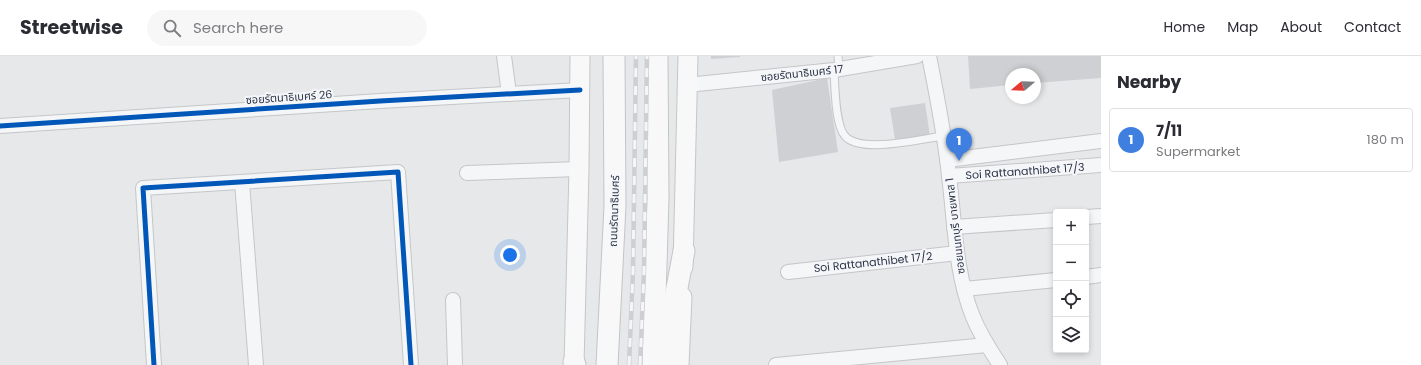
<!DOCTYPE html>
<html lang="en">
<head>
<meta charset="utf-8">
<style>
	:root { --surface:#fff; --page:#f7f7f7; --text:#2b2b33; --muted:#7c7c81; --line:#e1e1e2; --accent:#6c737f }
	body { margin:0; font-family:Poppins,"Noto Sans Thai",sans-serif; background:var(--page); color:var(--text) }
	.controls { position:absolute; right:12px; bottom:12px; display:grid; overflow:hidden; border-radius:4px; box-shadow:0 2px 6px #0003 }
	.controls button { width:36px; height:36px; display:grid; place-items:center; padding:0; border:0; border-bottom:1px solid var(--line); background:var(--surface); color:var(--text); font:20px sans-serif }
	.compass { position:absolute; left:1005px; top:12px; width:36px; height:36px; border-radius:50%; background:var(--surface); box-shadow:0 2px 6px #0003; rotate:251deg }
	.you { position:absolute; left:510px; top:199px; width:14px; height:14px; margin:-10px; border:3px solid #fff; border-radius:50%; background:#1a73e8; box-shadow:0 0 0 6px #1a73e833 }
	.badge { display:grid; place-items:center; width:26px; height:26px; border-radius:50%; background:var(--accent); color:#fff; font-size:13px; font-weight:700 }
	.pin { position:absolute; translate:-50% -33px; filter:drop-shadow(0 1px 2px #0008) }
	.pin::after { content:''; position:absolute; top:21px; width:14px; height:12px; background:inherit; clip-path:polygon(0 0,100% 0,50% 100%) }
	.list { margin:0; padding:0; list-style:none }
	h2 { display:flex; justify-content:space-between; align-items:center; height:52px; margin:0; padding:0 16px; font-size:17px }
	h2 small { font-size:13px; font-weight:400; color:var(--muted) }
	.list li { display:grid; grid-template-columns:26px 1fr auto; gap:12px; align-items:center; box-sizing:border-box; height:64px; margin:0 8px 8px; padding:0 8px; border:1px solid var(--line); border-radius:4px }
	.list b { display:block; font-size:15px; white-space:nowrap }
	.list p { margin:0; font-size:13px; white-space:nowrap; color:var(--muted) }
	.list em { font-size:13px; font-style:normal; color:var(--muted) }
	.icon { flex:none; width:22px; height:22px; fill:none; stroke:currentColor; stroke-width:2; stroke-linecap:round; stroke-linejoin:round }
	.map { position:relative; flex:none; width:1101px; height:309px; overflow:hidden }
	header { display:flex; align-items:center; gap:24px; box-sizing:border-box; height:56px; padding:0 20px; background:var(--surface); border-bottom:1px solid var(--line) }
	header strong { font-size:19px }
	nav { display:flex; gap:22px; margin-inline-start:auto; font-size:14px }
	.search { width:280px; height:36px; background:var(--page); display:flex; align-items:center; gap:10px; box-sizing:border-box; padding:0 14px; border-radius:22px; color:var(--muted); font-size:15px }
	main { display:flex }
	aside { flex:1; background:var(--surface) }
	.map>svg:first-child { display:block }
	.building { fill:#ced0d3 }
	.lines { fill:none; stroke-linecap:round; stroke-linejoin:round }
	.service-casing { stroke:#c4c6c8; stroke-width:9 }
	.minor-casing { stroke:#c4c6c8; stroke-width:16 }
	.secondary-casing { stroke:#c4c6c8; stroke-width:21 }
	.primary-casing { stroke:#c2c5c8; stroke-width:23 }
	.service { stroke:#f5f6f7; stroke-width:7 }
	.minor { stroke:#f5f6f7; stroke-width:14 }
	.secondary { stroke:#f8f8f8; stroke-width:19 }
	.primary { stroke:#f8f8f8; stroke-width:21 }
	.rail-casing { stroke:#cecfd2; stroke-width:4.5 }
	.rail { stroke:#f4f6f9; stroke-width:3; stroke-dasharray:9; stroke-linecap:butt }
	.cycleway-casing { stroke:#f4f6f9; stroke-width:8 }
	.cycleway { stroke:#0057b8; stroke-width:5 }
	.labels { text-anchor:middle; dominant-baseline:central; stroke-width:4; stroke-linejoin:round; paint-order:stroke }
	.street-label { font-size:11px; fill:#2b3445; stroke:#f4f6f9 }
</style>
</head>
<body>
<header>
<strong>Streetwise</strong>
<div class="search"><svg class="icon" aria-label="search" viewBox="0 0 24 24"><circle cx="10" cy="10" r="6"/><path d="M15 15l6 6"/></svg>Search here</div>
<nav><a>Home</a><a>Map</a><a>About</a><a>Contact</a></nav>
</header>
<main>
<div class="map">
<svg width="1101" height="309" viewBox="0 0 1101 309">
	<rect width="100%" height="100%" fill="#e6e8ea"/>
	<g class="building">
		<polygon points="711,0 740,0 740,1 711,3"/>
		<polygon points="968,0 1101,0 1101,22 1035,27 1035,18 1011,18 1011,29 970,33"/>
		<polygon points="827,22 838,96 779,106 772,34"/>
		<polygon points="925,47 930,80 895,84 890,52"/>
	</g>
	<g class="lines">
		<defs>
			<g id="service">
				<polyline points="838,0 839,13"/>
				<path d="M834 14C835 30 835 69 845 80 860 98 921 83 943 80"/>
			</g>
			<g id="minor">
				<polyline points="504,0 509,38"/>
				<path d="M929 0C937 40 945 80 949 120 955 167 955 217 973 261 980 278 990 294 1000 309"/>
				<polyline points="687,29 834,14 917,0"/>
				<polyline points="0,70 380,45 580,34"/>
				<polyline points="947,104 1101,85"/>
				<polyline points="467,117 579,113"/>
				<polyline points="949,120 1101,109"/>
				<polyline points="242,126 256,309"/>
				<polyline points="1086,161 1101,160"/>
				<polyline points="954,171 1056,164"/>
				<polyline points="788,216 957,197"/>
				<polyline points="1086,221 1101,219"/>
				<polyline points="964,233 1056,224"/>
				<polyline points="453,244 455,309"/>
				<polyline points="154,309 143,132 398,116 411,309"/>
				<polyline points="776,309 987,289"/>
			</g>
			<g id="secondary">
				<polyline points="683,211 688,0"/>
				<polyline points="574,309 579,113 580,0"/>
				<polyline points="679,309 682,241"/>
			</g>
			<g id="primary">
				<polyline points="664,300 684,195"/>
				<polyline points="574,306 575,309"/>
				<polyline points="607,309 615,150 614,0"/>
				<polyline points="653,309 658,142 657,0"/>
			</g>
		</defs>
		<use href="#service" class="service-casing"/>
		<use href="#minor" class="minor-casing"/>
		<use href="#secondary" class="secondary-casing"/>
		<use href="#primary" class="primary-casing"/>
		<use href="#service" class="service"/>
		<use href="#minor" class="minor"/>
		<use href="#secondary" class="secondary"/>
		<use href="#primary" class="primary"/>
		<defs>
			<g id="rail">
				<polyline points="629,309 633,216 636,0"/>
				<polyline points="640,309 644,216 647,0"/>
			</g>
		</defs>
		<use href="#rail" class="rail-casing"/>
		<use href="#rail" class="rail"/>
		<defs>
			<g id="cycleway">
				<polyline points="0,70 380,45 580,34"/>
				<polyline points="154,309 143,132 398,116 411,309"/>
			</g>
		</defs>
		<use href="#cycleway" class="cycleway-casing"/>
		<use href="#cycleway" class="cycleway"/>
	</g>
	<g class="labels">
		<g class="street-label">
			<text transform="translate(802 17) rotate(-6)">ซอยรัตนาธิเบศร์ 17</text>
			<text transform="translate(289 41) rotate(-4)">ซอยรัตนาธิเบศร์ 26</text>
			<text transform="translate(1025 115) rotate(-4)">Soi Rattanathibet 17/3</text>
			<text transform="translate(614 155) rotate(-88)">ถนนรัตนาธิเบศร์</text>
			<text transform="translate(955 170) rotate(-97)">ซอยนนทบุรี บายพาส 1</text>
			<text transform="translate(873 206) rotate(-6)">Soi Rattanathibet 17/2</text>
		</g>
	</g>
</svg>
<div class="controls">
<button>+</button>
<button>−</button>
<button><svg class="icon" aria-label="locate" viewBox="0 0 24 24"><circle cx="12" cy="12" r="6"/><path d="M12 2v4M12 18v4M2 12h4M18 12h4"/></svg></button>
<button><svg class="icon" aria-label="layers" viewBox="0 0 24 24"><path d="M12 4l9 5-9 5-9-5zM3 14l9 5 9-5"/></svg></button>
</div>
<svg class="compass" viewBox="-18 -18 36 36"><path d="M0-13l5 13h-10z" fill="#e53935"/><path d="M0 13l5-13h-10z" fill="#7c7c81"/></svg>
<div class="you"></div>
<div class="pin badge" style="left:959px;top:105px;background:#3f7fe0">1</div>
</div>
<aside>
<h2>Nearby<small></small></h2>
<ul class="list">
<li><span class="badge" style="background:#3f7fe0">1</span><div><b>7/11</b><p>Supermarket</p></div><em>180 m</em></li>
</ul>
</aside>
</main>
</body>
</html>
